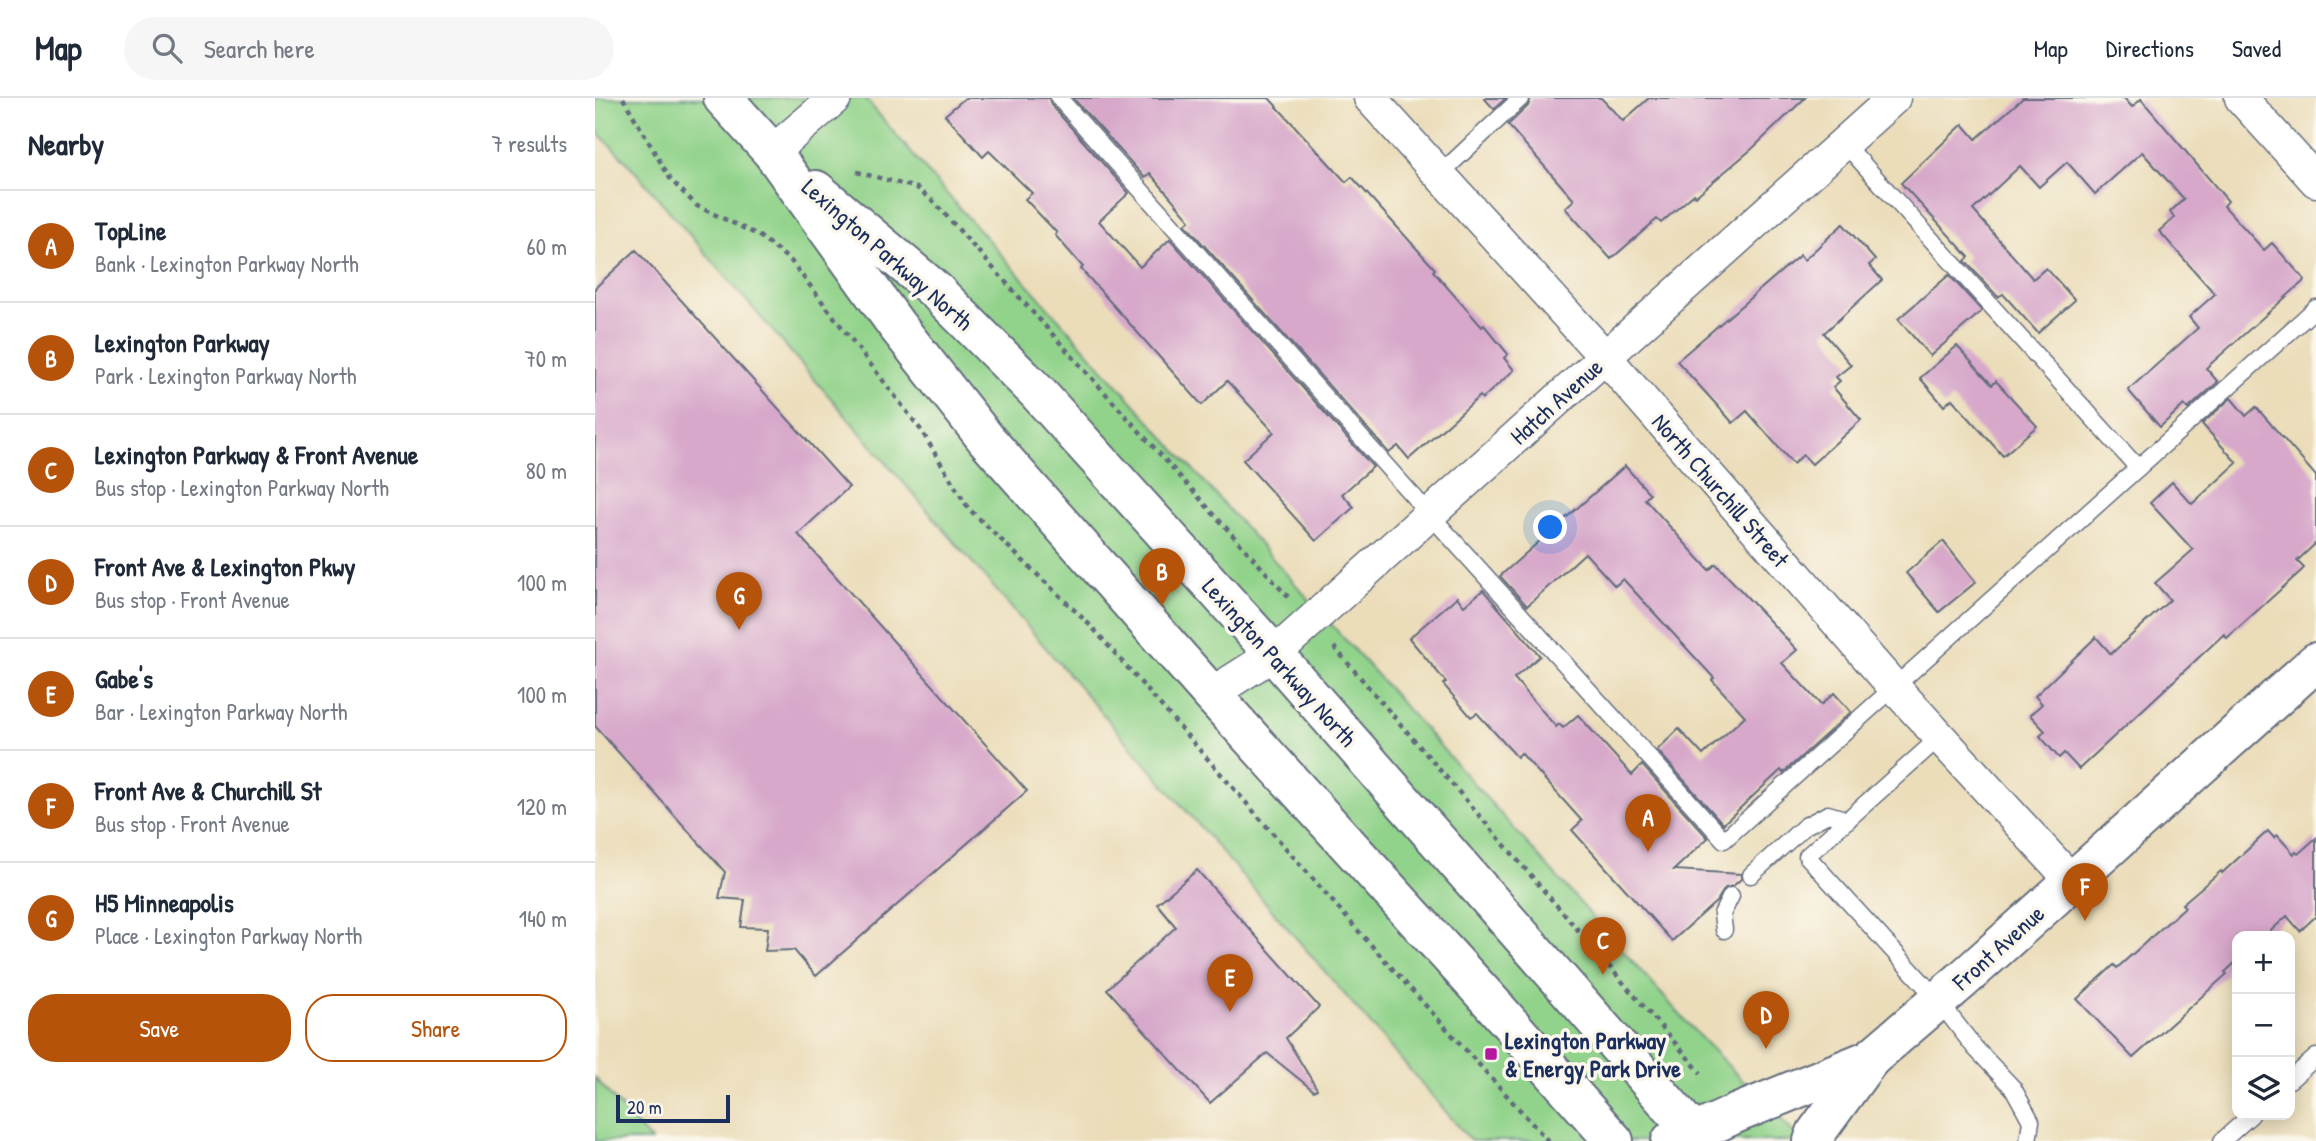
<!DOCTYPE html>
<html lang="en">
<head>
<meta charset="utf-8">
<style>
	:root { --surface:#fff; --page:#f6f6f7; --text:#1f2937; --muted:#747a83; --line:#e0e1e3; --accent:#b45309 }
	body { margin:0; font-family:"Patrick Hand",sans-serif; background:var(--page); color:var(--text) }
	.controls { position:absolute; right:21px; bottom:21px; display:grid; overflow:hidden; border-radius:14px; box-shadow:0 4px 18px #0003 }
	.controls button { width:63px; height:63px; display:grid; place-items:center; padding:0; border:0; border-bottom:2px solid var(--line); background:var(--surface); color:var(--text); font:35px sans-serif }
	.scale { position:absolute; left:21px; bottom:18px; width:114px; box-sizing:border-box; padding-left:7px; border:4px solid #1b2f5e; border-top:0; font-size:19px; line-height:24px; white-space:nowrap; color:#1b2f5e; -webkit-text-stroke:5px #fbf7ec; paint-order:stroke }
	.you { position:absolute; left:956px; top:430px; width:24px; height:24px; margin:-18px; border:5px solid #fff; border-radius:50%; background:#1a73e8; box-shadow:0 0 0 10px #1a73e833 }
	.badge { display:grid; place-items:center; width:46px; height:46px; border-radius:50%; background:var(--accent); color:#fff; font-size:23px; font-weight:700 }
	.pin { position:absolute; translate:-50% -58px; filter:drop-shadow(0 2px 4px #0008) }
	.pin::after { content:''; position:absolute; top:37px; width:24px; height:21px; background:inherit; clip-path:polygon(0 0,100% 0,50% 100%) }
	.list { margin:0; padding:0; list-style:none }
	h2 { display:flex; justify-content:space-between; align-items:center; height:91px; margin:0; padding:0 28px; font-size:30px }
	h2 small { font-size:23px; font-weight:400; color:var(--muted) }
	.list li { display:grid; grid-template-columns:46px 1fr auto; gap:21px; align-items:center; box-sizing:border-box; height:112px; padding:0 28px; border-top:2px solid var(--line) }
	.list b { display:block; font-size:26px; white-space:nowrap }
	.list p { margin:0; font-size:23px; white-space:nowrap; color:var(--muted) }
	.list em { font-size:23px; font-style:normal; color:var(--muted) }
	.actions { display:flex; gap:14px; padding:21px 28px }
	.actions a { flex:1; padding:16px 0; border:2px solid var(--accent); border-radius:28px; text-align:center; font-size:24px; color:var(--accent) }
	.actions .main { background:var(--accent); color:#fff }
	.icon { flex:none; width:38px; height:38px; fill:none; stroke:currentColor; stroke-width:2; stroke-linecap:round; stroke-linejoin:round }
	.map { position:relative; flex:none; width:1721px; height:1043px; overflow:hidden }
	header { display:flex; align-items:center; gap:42px; box-sizing:border-box; height:98px; padding:0 35px; background:var(--surface); border-bottom:2px solid var(--line) }
	header strong { font-size:33px }
	nav { display:flex; gap:38px; margin-inline-start:auto; font-size:24px }
	.search { width:490px; height:63px; background:var(--page); display:flex; align-items:center; gap:18px; box-sizing:border-box; padding:0 24px; border-radius:38px; color:var(--muted); font-size:26px }
	main { display:flex }
	aside { flex:1; background:var(--surface) }
	.map>svg:first-child { display:block }
	.green { fill:#92d38b; stroke:#568174; stroke-width:2 }
	.building { fill:#d7a8ca }
	.lines { fill:none; stroke-linecap:round; stroke-linejoin:round }
	.service-casing { stroke:#646c7e; stroke-width:19 }
	.minor-casing { stroke:#646c7e; stroke-width:35 }
	.tertiary-casing { stroke:#646c7e; stroke-width:42 }
	.secondary-casing { stroke:#646c7e; stroke-width:42 }
	.path { stroke:#646c7e; stroke-width:4.5; stroke-dasharray:5 5; stroke-linecap:butt }
	.service { stroke:#fff; stroke-width:16 }
	.minor { stroke:#fff; stroke-width:32 }
	.tertiary { stroke:#fff; stroke-width:38 }
	.secondary { stroke:#fff; stroke-width:38 }
	.poi-dot { fill:#b5179e; stroke:#fbf7ec; stroke-width:2.5 }
	.labels { text-anchor:middle; dominant-baseline:central; stroke-width:7; stroke-linejoin:round; paint-order:stroke }
	.street-label { font-size:24px; fill:#1b2f5e; stroke:#fbf7ec }
	.poi-label { font-size:24px; font-weight:bold; fill:#1b2f5e; stroke:#fbf7ec; text-anchor:start }
</style>
</head>
<body>
<header>
<strong>Map</strong>
<div class="search"><svg class="icon" aria-label="search" viewBox="0 0 24 24"><circle cx="10" cy="10" r="6"/><path d="M15 15l6 6"/></svg>Search here</div>
<nav><a>Map</a><a>Directions</a><a>Saved</a></nav>
</header>
<main>
<aside>
<h2>Nearby<small>7 results</small></h2>
<ul class="list">
<li><span class="badge">A</span><div><b>TopLine</b><p>Bank · Lexington Parkway North</p></div><em>60 m</em></li>
<li><span class="badge">B</span><div><b>Lexington Parkway</b><p>Park · Lexington Parkway North</p></div><em>70 m</em></li>
<li><span class="badge">C</span><div><b>Lexington Parkway &amp; Front Avenue</b><p>Bus stop · Lexington Parkway North</p></div><em>80 m</em></li>
<li><span class="badge">D</span><div><b>Front Ave &amp; Lexington Pkwy</b><p>Bus stop · Front Avenue</p></div><em>100 m</em></li>
<li><span class="badge">E</span><div><b>Gabe's</b><p>Bar · Lexington Parkway North</p></div><em>100 m</em></li>
<li><span class="badge">F</span><div><b>Front Ave &amp; Churchill St</b><p>Bus stop · Front Avenue</p></div><em>120 m</em></li>
<li><span class="badge">G</span><div><b>H5 Minneapolis</b><p>Place · Lexington Parkway North</p></div><em>140 m</em></li>
</ul>
<div class="actions"><a class="main">Save</a><a>Share</a></div>
</aside>
<div class="map">
<svg width="1721" height="1043" viewBox="0 0 1721 1043">
	<rect width="100%" height="100%" fill="#fbf7ec"/>
	<filter id="ink" filterUnits="userSpaceOnUse"><feTurbulence type="fractalNoise" baseFrequency=".0143" numOctaves="2"/><feDisplacementMap in="SourceGraphic" scale="14" xChannelSelector="R" yChannelSelector="G"/><feConvolveMatrix kernelMatrix="1 2 1 2 8 2 1 2 1" color-interpolation-filters="sRGB"/></filter>
	<filter id="wash" filterUnits="userSpaceOnUse"><feTurbulence type="fractalNoise" baseFrequency=".00686" numOctaves="4" result="noise"/><feDisplacementMap in="SourceGraphic" scale="28" xChannelSelector="R" yChannelSelector="G"/><feGaussianBlur stdDeviation="1.57" result="paint"/><feColorMatrix in="noise" values="0 0 0 0 0 0 0 0 0 0 0 0 0 0 0 0 0 1.4 0 .05"/><feComposite in="paint" operator="in"/></filter>
	<g filter="url(#wash)">
		<rect width="100%" height="100%" fill="#ebddba"/>
		<g class="green">
			<polygon points="0,0 270,0 335,77 1104,938 1207,1043 876,1043 32,64 0,32"/>
			<polygon points="0,980 56,1043 0,1043"/>
		</g>
		<g id="blocks">
			<g class="building">
				<polygon points="370,0 454,0 456,7 534,95 504,123 545,169 575,141 778,369 747,396 759,409 721,443 648,362 679,334 632,283 607,307 486,171 488,169 460,137 462,135 430,101 437,95 394,53 388,59 350,17"/>
				<polygon points="478,0 674,0 751,84 757,79 840,171 838,173 887,229 889,227 913,256 909,260 919,272 887,301 885,298 814,361 803,348 794,355 590,126 595,122 555,75 550,80"/>
				<polygon points="889,0 911,0 899,11"/>
				<polygon points="936,0 1006,0 1028,23 1054,0 1210,0 1158,50 1101,98 1099,96 1066,125 1062,121 1016,161 970,110 979,102 913,27 933,8"/>
				<polygon points="1428,0 1529,0 1537,9 1546,1 1633,103 1629,108 1669,152 1677,145 1710,182 1611,270 1623,284 1593,311 1589,307 1565,329 1533,292 1603,230 1594,219 1620,196 1564,133 1579,120 1575,114 1589,101 1547,54 1500,96 1472,64 1444,89 1425,68 1378,112 1438,181 1451,170 1480,202 1443,235 1408,196 1403,199 1370,163 1374,159 1306,85 1368,26 1381,41"/>
				<polygon points="1248,126 1280,162 1274,167 1287,182 1229,235 1256,267 1241,279 1245,283 1238,289 1266,322 1217,366 1208,357 1198,366 1152,313 1138,325 1082,263 1205,157 1209,162"/>
				<polygon points="41,152 254,389 203,436 432,693 221,878 199,852 170,853 173,830 146,829 150,802 124,800 130,774 0,628 0,190"/>
				<polygon points="1354,177 1387,213 1335,258 1303,221"/>
				<polygon points="1362,248 1397,287 1401,283 1442,328 1408,358 1357,301 1349,308 1325,280"/>
				<polygon points="1636,300 1651,318 1661,309 1721,378 1721,445 1702,463 1709,470 1706,473 1632,540 1629,536 1484,671 1469,655 1464,660 1445,638 1450,633 1435,617 1447,606 1440,598 1501,539 1516,556 1575,502 1560,485 1598,452 1555,405 1577,384 1597,406 1642,365 1607,326"/>
				<polygon points="1030,368 1055,396 1050,401 1114,472 1121,466 1202,552 1187,565 1226,607 1239,595 1256,614 1188,675 1186,672 1128,726 1062,652 1084,631 1108,657 1150,618 1117,582 1119,580 1028,481 1020,488 990,455 932,508 905,478"/>
				<polygon points="1348,443 1381,484 1344,514 1311,475"/>
				<polygon points="888,492 945,558 919,580 961,629 964,626 968,630 983,617 1037,677 1047,667 1113,740 1079,772 1146,776 1146,781 1138,788 1130,790 1122,803 1077,843 977,732 987,723 926,655 922,659 882,615 876,619 848,586 851,584 814,540 862,499 869,508"/>
				<polygon points="1673,733 1679,740 1682,737 1699,756 1701,754 1703,756 1721,740 1721,818 1705,833 1692,818 1670,838 1642,838 1642,863 1630,874 1632,876 1538,960 1482,901 1519,867 1522,870 1590,809 1587,806 1626,773 1627,775"/>
				<polygon points="602,772 724,909 691,940 722,991 719,993 672,955 615,1005 512,891 581,829 562,806"/>
			</g>
		</g>
	</g>
	<g filter="url(#ink)">
		<use href="#blocks" fill-opacity="0" stroke="#646c7e" stroke-width="2"/>
		<g class="lines">
			<defs>
				<g id="service">
					<polyline points="464,0 810,389 1129,742 1721,210"/>
					<polyline points="1249,45 1543,370"/>
					<polyline points="844,77 926,0"/>
					<polyline points="1345,639 1212,758 1343,902 1380,950 1418,990 1436,1023 1433,1043"/>
					<polyline points="1156,777 1210,728 1233,716 1253,722"/>
					<polyline points="1129,832 1127,816 1136,798"/>
					<polyline points="1695,982 1721,959"/>
					<polyline points="1627,1043 1656,1017"/>
				</g>
				<g id="minor">
					<polyline points="775,0 1010,259 1299,589 1477,783"/>
					<polyline points="1646,0 1721,83"/>
					<polyline points="177,54 240,0"/>
					<polyline points="616,596 679,556 1299,0"/>
				</g>
				<polyline id="tertiary" points="1076,1043 1099,1035 1140,1016 1275,961 1366,883 1721,564"/>
				<g id="secondary">
					<polyline points="128,0 177,54 302,228 391,341 616,596 896,904 1019,1043"/>
					<polyline points="221,92 341,193 442,294 679,556 1106,1043"/>
					<polyline points="1218,1043 1221,1035 1275,961"/>
				</g>
			</defs>
			<use href="#service" class="service-casing"/>
			<use href="#minor" class="minor-casing"/>
			<use href="#tertiary" class="tertiary-casing"/>
			<use href="#secondary" class="secondary-casing"/>
			<g class="path">
				<polyline points="28,0 76,82 102,108 163,137 196,163 326,332 373,410 497,529 767,837 953,1043"/>
				<polyline points="262,74 322,90 338,103 693,499"/>
				<polyline points="739,549 1106,975"/>
			</g>
			<use href="#service" class="service"/>
			<use href="#minor" class="minor"/>
			<use href="#tertiary" class="tertiary"/>
			<use href="#secondary" class="secondary"/>
		</g>
	</g>
	<rect class="poi-dot" x="889" y="949" width="14" height="14" rx="3.5"/>
	<g class="labels">
		<g class="street-label">
			<text transform="translate(293 156) rotate(41)">Lexington Parkway North</text>
			<text transform="translate(961 303) rotate(-42)">Hatch Avenue</text>
			<text transform="translate(1126 392) rotate(49)">North Churchill Street</text>
			<text transform="translate(685 564) rotate(48)">Lexington Parkway North</text>
			<text transform="translate(1403 849) rotate(-42)">Front Avenue</text>
		</g>
		<g class="poi-label">
			<text x="910" y="942">Lexington Parkway<tspan x="910" dy="28">&amp; Energy Park Drive</tspan></text>
		</g>
	</g>
</svg>
<div class="controls">
<button>+</button>
<button>−</button>
<button><svg class="icon" aria-label="layers" viewBox="0 0 24 24"><path d="M12 4l9 5-9 5-9-5zM3 14l9 5 9-5"/></svg></button>
</div>
<div class="scale">20 m</div>
<div class="you"></div>
<div class="pin badge" style="left:1053px;top:754px">A</div>
<div class="pin badge" style="left:567px;top:508px">B</div>
<div class="pin badge" style="left:1008px;top:877px">C</div>
<div class="pin badge" style="left:1171px;top:951px">D</div>
<div class="pin badge" style="left:635px;top:914px">E</div>
<div class="pin badge" style="left:1490px;top:823px">F</div>
<div class="pin badge" style="left:144px;top:532px">G</div>
</div>
</main>
</body>
</html>
